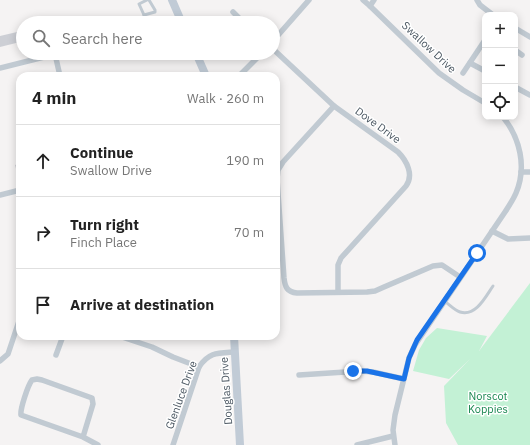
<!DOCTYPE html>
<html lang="en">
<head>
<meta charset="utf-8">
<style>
	:root { --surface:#fff; --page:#f2f2f2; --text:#222; --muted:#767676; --line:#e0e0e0 }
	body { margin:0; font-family:"IBM Plex Sans",sans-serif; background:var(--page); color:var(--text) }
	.controls { position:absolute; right:12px; top:12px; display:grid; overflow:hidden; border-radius:8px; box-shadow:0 2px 10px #0003 }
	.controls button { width:36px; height:36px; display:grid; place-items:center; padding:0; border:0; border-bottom:1px solid var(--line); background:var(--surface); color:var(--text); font:20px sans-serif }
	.stop { position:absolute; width:12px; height:12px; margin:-9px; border:3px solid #1a73e8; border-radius:50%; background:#fff }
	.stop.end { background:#1a73e8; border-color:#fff; box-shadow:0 1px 4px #0008 }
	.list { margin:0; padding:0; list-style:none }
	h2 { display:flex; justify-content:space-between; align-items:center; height:52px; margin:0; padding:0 16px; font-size:17px }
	h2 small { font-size:13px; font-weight:400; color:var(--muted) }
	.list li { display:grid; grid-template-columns:26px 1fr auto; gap:12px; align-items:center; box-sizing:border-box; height:72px; padding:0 16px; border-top:1px solid var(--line) }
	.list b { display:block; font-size:15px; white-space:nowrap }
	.list p { margin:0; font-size:13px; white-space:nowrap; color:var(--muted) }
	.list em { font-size:13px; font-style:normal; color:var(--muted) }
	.icon { flex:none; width:22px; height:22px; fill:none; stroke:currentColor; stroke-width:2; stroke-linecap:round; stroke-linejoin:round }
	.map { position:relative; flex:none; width:530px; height:445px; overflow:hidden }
	.search { position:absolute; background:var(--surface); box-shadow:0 2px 10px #0003; left:16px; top:16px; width:264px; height:44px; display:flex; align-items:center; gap:10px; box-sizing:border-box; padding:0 14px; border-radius:22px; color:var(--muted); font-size:15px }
	.panel { position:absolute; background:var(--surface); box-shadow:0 2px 10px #0003; left:16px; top:72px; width:264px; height:268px; border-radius:12px }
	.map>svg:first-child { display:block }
	.green { fill:#c3f1d5 }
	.building { fill:#cdcfd5 }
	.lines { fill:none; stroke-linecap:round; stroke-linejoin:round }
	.lane { stroke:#c1cad2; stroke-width:3 }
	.street { stroke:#c1cad2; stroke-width:5.5 }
	.secondary { stroke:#c1cbd6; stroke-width:8 }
	.route { stroke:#1a73e8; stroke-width:5 }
	.labels { text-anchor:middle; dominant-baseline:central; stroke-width:3; stroke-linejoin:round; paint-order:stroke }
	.street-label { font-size:11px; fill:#4a5661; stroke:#fff }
	.park-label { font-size:11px; fill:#17864f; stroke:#fff }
</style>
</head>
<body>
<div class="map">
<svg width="530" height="445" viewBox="0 0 530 445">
	<rect width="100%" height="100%" fill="#f5f3f3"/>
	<polygon class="green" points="530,283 530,445 458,445 446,423 444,386 470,359 449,379 413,371 419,350 426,338 437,328 487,336 479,351"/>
	<g class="building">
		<polygon points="17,32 20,42 0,47 0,36"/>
		<polygon points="20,163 20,180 19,180 15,165"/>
	</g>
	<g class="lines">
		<g class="lane">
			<polyline points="144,15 139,4 147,0"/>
			<polyline points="146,23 144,15 155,12 155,10 149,0"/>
			<polyline points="133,53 134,58"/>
			<path d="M444 301C449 304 454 310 460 312 476 317 486 296 493 286"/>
		</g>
		<g class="street">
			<polyline points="363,0 370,6 439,73 463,90 485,103"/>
			<polyline points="477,0 480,5 493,15"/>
			<polyline points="370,6 374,0"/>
			<polyline points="233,12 244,23"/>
			<polyline points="174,23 181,21"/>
			<polyline points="515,28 530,37"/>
			<polyline points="273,41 309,0"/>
			<path d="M273 49 334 106 398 152C407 161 414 175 406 186L341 258 338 265V292"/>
			<polyline points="515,50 522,55"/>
			<polyline points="55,54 60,76"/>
			<polyline points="470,63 485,71"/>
			<polyline points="0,68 60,53"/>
			<polyline points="463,73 485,40"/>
			<polyline points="239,76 262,53"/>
			<polyline points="515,87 530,95"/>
			<path d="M334 106 283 162 278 170 277 179 284 278C285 287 287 292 297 293L367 292 375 291 384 287 433 266 442 265 460 277"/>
			<polyline points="521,172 530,172"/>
			<polyline points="0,195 20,190"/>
			<polyline points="492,231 508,239 530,238"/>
			<polyline points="119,336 152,347 173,357 199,367"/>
			<polyline points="56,355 63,336"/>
			<polyline points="0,361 8,354 20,318"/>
			<polyline points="299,375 361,371 373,372 404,379"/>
			<path d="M83 437 21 415C20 409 28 385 32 380L37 379 42 380 92 398 93 404 83 437 98 445"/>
			<path d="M173 445 199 367C209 352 218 353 234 352"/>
			<polyline points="357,445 393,436"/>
			<path d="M395 445 393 430 395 415 409 358 415 345 505 212C509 206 513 200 516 193 527 167 520 138 503 117"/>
		</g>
		<g class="secondary">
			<polyline points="172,0 182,23"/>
			<polyline points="196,53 206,76"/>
			<polyline points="234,336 240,445"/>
		</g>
	</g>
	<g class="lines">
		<polyline class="route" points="353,371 367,371 404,379 409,358 417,340 477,253"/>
	</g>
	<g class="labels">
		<g class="street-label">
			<text transform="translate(429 47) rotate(43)">Swallow Drive</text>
			<text transform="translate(378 125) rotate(36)">Dove Drive</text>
			<text transform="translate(226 391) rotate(-94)">Douglas Drive</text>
			<text transform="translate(181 395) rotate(-70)">Glenluce Drive</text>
		</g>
		<g class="park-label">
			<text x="488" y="396">Norscot<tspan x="488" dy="13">Koppies</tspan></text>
		</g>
	</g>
</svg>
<div class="controls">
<button>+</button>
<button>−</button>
<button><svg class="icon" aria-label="locate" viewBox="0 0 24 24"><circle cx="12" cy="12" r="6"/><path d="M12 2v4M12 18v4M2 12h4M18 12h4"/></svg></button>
</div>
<div class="stop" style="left:477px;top:253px"></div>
<div class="stop end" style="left:353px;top:371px"></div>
<div class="search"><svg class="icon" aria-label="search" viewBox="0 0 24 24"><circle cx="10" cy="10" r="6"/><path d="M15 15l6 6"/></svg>Search here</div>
<section class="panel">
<h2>4 min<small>Walk · 260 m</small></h2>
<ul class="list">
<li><svg class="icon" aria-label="ahead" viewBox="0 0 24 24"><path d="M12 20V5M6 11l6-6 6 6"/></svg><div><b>Continue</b><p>Swallow Drive</p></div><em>190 m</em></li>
<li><svg class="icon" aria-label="right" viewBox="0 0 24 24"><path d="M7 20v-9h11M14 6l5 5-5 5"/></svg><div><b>Turn right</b><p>Finch Place</p></div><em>70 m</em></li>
<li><svg class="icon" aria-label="arrive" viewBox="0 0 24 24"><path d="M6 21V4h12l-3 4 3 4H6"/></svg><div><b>Arrive at destination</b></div></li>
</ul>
</section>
</div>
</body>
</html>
